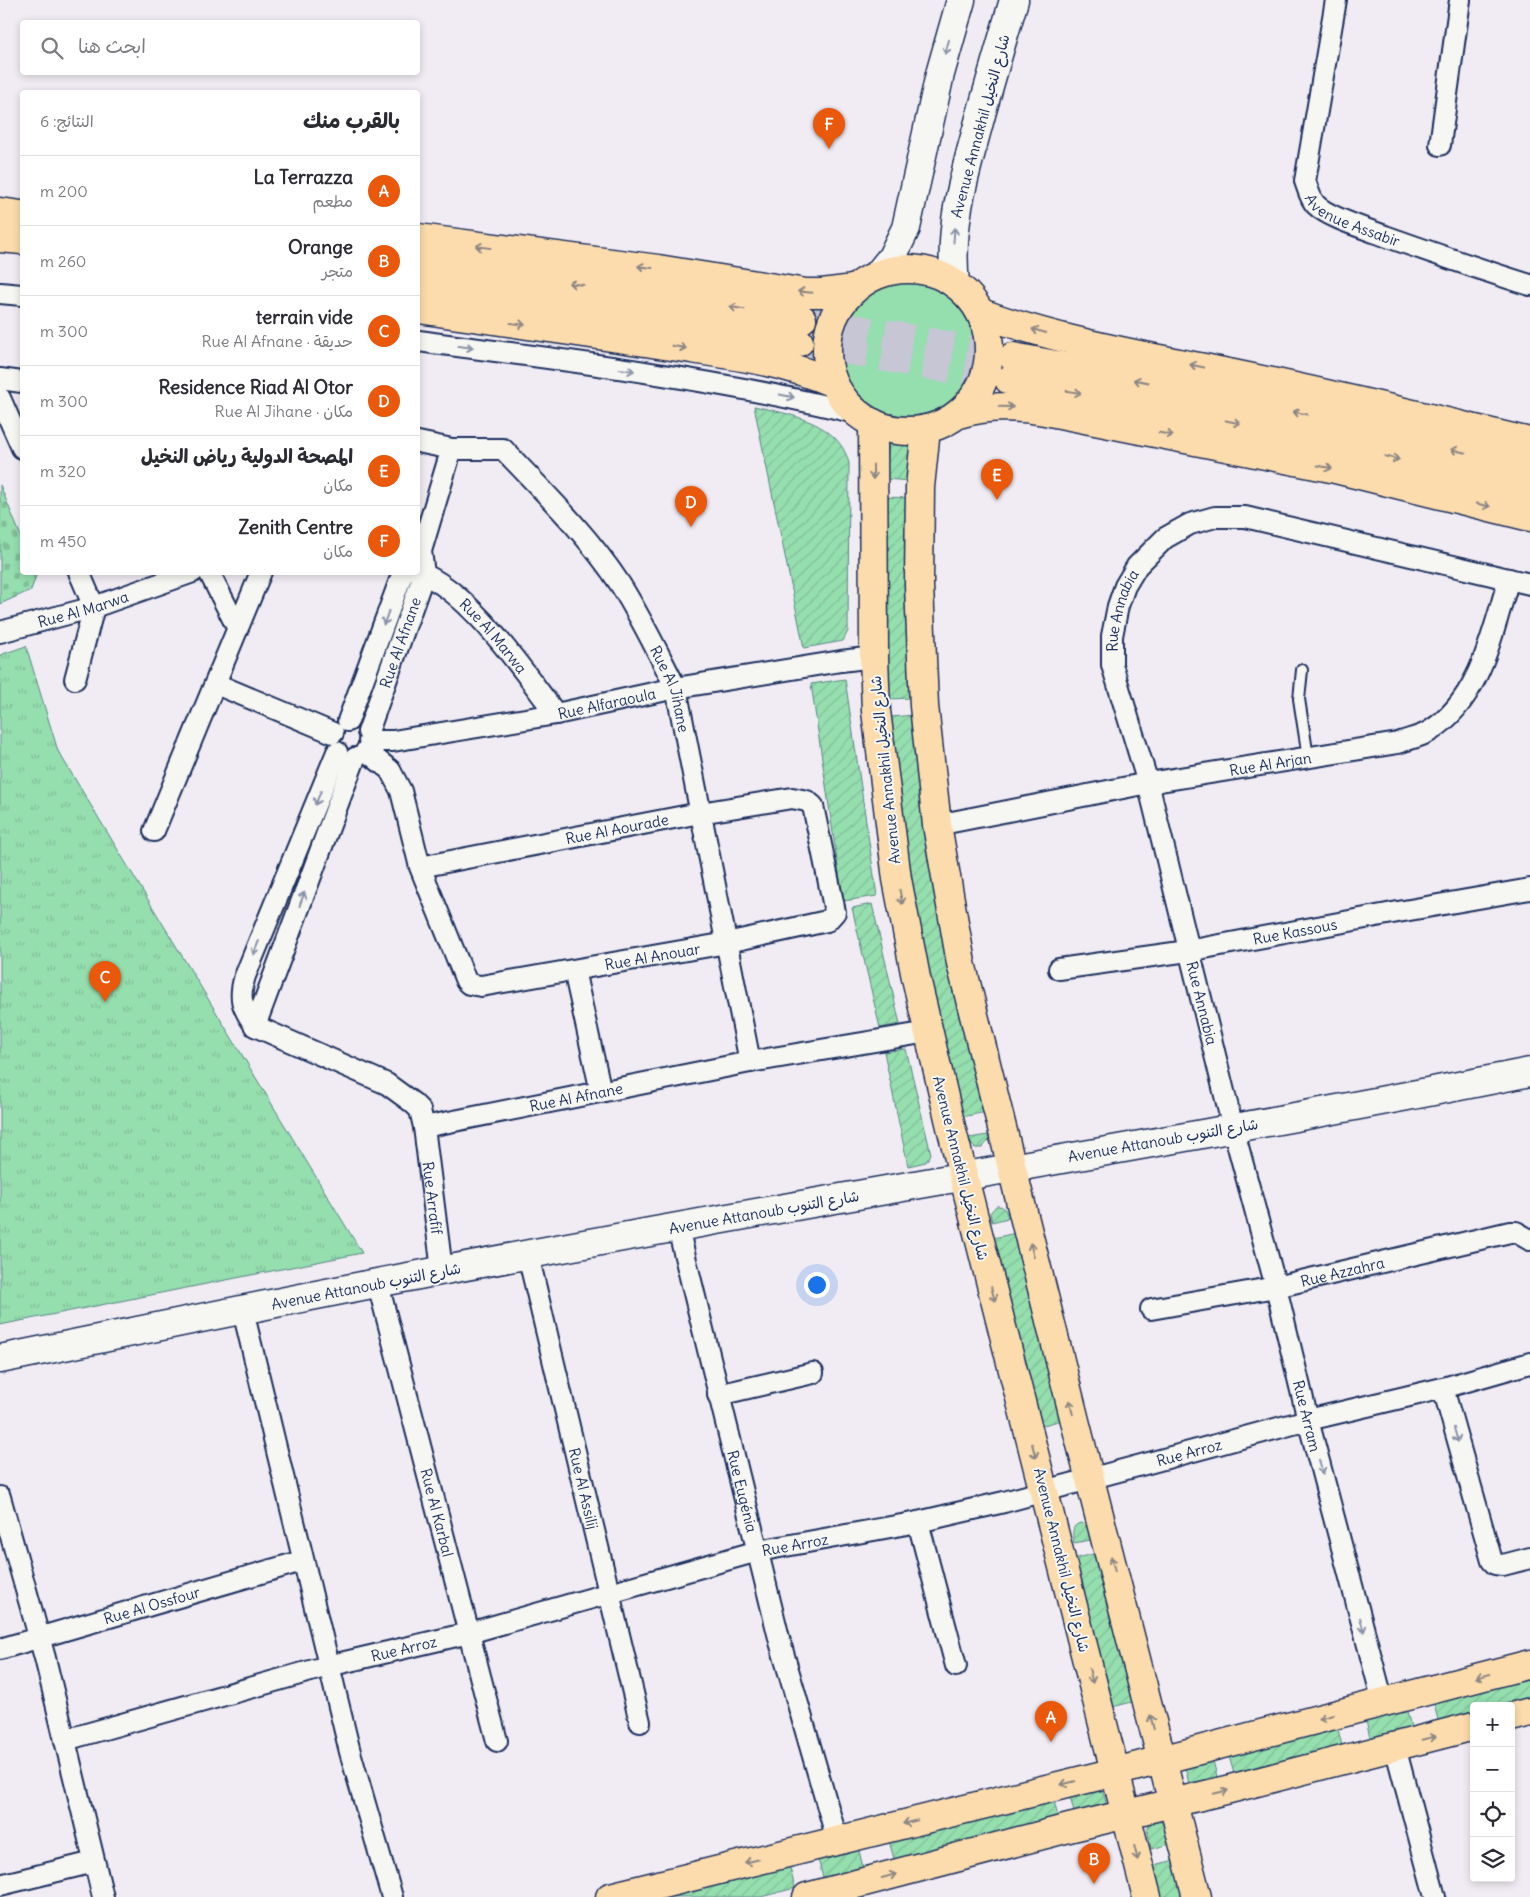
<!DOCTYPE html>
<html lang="ar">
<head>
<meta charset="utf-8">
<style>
	:root { --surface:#fff; --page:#f7f7f7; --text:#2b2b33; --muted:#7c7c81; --line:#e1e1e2; --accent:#ea580c }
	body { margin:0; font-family:Delius,"Playpen Sans Arabic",sans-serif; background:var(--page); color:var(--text); direction:rtl }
	.controls { position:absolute; right:15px; bottom:15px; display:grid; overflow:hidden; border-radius:5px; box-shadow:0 2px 8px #0003 }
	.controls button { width:45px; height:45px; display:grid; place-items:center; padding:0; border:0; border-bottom:1px solid var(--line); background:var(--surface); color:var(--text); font:25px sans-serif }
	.you { position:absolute; left:816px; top:1284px; width:18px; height:18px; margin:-12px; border:4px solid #fff; border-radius:50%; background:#1a73e8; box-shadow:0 0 0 8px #1a73e833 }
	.badge { display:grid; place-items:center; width:32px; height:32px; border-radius:50%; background:var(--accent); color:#fff; font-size:16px; font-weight:700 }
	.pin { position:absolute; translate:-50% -41px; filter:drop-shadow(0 1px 2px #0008) }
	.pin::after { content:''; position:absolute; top:26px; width:18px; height:15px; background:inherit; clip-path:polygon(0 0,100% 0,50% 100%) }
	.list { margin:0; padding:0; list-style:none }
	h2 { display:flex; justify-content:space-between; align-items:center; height:65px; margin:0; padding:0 20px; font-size:21px }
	h2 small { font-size:16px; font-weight:400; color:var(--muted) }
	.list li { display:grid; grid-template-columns:32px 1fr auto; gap:15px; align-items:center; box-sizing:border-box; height:70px; padding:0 20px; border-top:1px solid var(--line) }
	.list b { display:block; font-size:19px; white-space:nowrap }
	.list p { margin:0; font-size:16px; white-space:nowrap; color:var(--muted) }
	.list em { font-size:16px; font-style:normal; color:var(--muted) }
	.icon { flex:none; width:28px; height:28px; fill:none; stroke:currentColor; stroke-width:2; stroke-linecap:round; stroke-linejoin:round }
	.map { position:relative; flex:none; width:1530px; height:1897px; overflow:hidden; direction:ltr }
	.search { position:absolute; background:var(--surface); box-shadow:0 2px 8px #0003; left:20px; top:20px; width:400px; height:55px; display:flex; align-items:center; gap:12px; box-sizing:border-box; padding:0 18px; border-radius:5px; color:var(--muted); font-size:19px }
	.panel { position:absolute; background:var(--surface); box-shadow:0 2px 8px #0003; left:20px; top:90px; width:400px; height:485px; border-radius:5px; direction:rtl }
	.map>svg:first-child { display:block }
	.grass { fill:#95deae; stroke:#588686 }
	.cemetery { fill:url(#cemetery-stones); stroke:#588686 }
	.park { fill:url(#park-tufts); stroke:#588686 }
	.garden { fill:url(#garden-furrows); stroke:#588686 }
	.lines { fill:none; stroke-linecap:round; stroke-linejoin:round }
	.highway-tunnel { stroke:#c6c6d5; stroke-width:28; stroke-dasharray:28 14; stroke-linecap:butt }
	.lane-casing { stroke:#1b2f5e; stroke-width:14 }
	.street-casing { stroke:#1b2f5e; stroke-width:24 }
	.secondary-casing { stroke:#1b2f5e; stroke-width:31 }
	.primary-casing { stroke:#1b2f5e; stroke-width:31 }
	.highway-casing { stroke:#1b2f5e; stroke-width:31 }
	.lane { stroke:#f6f6f2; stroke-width:10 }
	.street { stroke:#f6f6f2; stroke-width:20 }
	.secondary { stroke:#f6f6f2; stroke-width:28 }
	.primary { stroke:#fcdcac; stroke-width:28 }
	.highway { stroke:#fcdcac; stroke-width:28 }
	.oneway { stroke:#8892a8 }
	.oneway2 { stroke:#8c8685 }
	.labels { text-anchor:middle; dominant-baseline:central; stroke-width:4; stroke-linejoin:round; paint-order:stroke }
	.street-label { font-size:15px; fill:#1b2f5e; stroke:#f6f6f2 }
</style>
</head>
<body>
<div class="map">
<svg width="1530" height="1897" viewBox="0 0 1530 1897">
	<defs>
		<pattern id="cemetery-stones" width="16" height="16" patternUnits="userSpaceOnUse" patternTransform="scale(1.25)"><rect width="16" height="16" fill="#95deae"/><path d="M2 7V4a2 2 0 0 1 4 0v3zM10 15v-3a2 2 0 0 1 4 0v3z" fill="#80bf98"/></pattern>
		<pattern id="park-tufts" width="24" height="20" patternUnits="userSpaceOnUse" patternTransform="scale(1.25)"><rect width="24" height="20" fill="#95deae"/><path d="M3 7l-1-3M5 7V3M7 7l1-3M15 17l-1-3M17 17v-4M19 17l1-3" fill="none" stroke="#80bf98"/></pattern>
		<pattern id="garden-furrows" width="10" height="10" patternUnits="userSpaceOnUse" patternTransform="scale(1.25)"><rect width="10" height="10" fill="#95deae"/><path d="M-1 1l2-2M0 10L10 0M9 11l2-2" fill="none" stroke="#80bf98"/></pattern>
	</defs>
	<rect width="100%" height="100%" fill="#f1ecf3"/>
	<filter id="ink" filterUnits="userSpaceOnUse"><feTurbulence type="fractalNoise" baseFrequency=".02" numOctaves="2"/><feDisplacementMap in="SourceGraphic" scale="10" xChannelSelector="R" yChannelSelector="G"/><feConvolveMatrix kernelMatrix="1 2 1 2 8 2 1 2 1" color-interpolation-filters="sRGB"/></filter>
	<g filter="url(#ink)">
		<circle class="grass" cx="908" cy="349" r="67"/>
		<polygon class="cemetery" points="0,485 22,539 22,572 37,573 31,590 0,604"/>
		<polygon class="park" points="26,646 58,751 362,1253 0,1325 0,655"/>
		<g class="garden">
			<path d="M754 406C789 414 839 422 849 463L848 631 843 641 804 648Z"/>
			<polygon points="889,442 914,444 910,481 886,479"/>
			<polygon points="885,497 909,498 913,698 889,699 886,641"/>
			<polygon points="845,679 877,896 843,901 811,684"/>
			<polygon points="915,715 986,1112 962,1117 925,965 905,851 890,717"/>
			<polygon points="872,904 900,1024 880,1028 852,908"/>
			<polygon points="906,1049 931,1154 926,1162 908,1166 884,1052"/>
			<polygon points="988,1135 989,1140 982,1148 975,1148 971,1144 969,1138"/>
			<path d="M996 1206C1005 1205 1006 1211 1008 1218L992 1222 990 1213Z"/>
			<polygon points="1016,1233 1062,1420 1040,1426 993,1238"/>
			<path d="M1081 1523 1087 1527 1091 1540 1074 1543C1073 1535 1070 1525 1081 1523Z"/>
			<polygon points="1097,1553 1136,1701 1112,1707 1074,1559"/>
			<polygon points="1530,1675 1530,1700 1509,1706 1474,1706 1474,1715 1439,1724 1433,1699"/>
			<polygon points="1406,1707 1412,1732 1371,1742 1365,1717"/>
			<polygon points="1337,1725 1343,1750 1235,1777 1228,1753"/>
			<polygon points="1212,1757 1218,1780 1190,1787 1184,1764"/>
			<polygon points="1101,1784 1107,1807 1075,1816 1069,1793"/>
			<polygon points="1053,1797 1059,1821 895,1862 888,1838"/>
			<path d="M1157 1821C1168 1823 1168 1834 1171 1844L1151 1849 1147 1827 1149 1824Z"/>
			<polygon points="858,1846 864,1872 824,1881 817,1856"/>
			<polygon points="1176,1860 1186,1897 1161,1897 1153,1865"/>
			<polygon points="789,1864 795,1888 761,1897 661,1897"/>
		</g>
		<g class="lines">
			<g class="highway-tunnel">
				<polyline points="802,319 1013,357"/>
				<polyline points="799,342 1009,380"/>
			</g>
			<defs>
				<polyline id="lane" points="1302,670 1299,699 1308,757"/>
				<g id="street">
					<path id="s1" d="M1336 0 1305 181C1308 189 1310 199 1316 205 1329 218 1367 229 1385 236 1433 253 1481 270 1530 285"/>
					<polyline points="1440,145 1460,0"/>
					<polyline points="0,293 22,295"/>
					<path d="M418 341C565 360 712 378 856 413"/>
					<polyline points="0,379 22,382"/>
					<polyline points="0,398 22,448"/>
					<path id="s2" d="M418 442 452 449H503C544 492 587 534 620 584 641 617 658 653 676 688L750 1062"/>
					<polyline points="209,572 237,627"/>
					<path id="s3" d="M418 572C469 590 523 671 556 714"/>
					<path id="s4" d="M0 632 94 607 193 572"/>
					<polyline points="75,679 94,607 79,572"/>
					<polyline points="216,684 333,733"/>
					<polyline points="348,721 403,572"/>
					<path id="s5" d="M368 732 424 574 421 551 448 461"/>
					<path id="s6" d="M369 741H393L556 714 676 688 841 661 874 657"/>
					<path id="s7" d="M366 751 390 770 401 791 420 867 466 981 469 984 481 986 727 943 827 921 835 912 813 806 807 801 792 798 700 813 420 867"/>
					<path id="s8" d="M337 752 245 976C238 999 242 1007 255 1026L387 1084 413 1103 420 1110 424 1127 442 1270"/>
					<path id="s9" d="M937 825 1148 783 1398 743C1408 739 1421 737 1430 731 1481 699 1492 632 1509 579"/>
					<polyline points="154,831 261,572"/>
					<path id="s10" d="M1059 969 1188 951 1398 912 1530 889"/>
					<polyline points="574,970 601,1092"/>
					<polyline points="255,1026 355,758"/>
					<path id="s11" d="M424 1127 750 1062 928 1032"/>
					<path id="s12" d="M678 1228 780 1642 837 1839"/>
					<path id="s13" d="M528 1255 640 1722"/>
					<path id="s14" d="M378 1284 497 1741"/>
					<path id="s15" d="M1151 1309 1276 1287 1510 1232H1516L1530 1240"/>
					<polyline points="243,1311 350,1752 392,1897"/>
					<polyline points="1443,1388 1492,1561 1495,1564 1503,1565 1530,1558"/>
					<polyline points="718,1395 813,1373"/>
					<polyline points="0,1497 45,1658 103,1897"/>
					<polyline points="918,1522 956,1666"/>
					<path id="s16" d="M0 1649 302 1561"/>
					<path id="s17" d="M1383 1702 1308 1420 1276 1287 1233 1128 1148 783 1112 665V636L1118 606 1125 586 1137 566 1165 538 1190 524 1215 517H1245L1530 584"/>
					<path id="s18" d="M65 1740 328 1666 469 1633 758 1551 918 1522 1004 1502 1308 1420 1443 1388 1530 1363"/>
					<polyline points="1395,1747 1435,1897"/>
					<polyline points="0,1885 94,1862"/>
				</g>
				<g id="secondary">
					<polyline points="879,273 892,257 906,228 940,74 961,0"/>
					<path d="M955 284C949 230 962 184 976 133 988 88 1001 44 1014 0"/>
					<path d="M0 1359C148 1329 296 1298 445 1270 806 1201 1169 1144 1530 1072"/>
				</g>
				<g id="primary">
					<circle cx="908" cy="350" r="81"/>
					<polyline points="873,423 874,657 876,711 897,879 916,978 951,1127 1147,1897"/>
					<polyline points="926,429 920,487 919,585 924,706 937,825 961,963 1076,1425 1197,1897"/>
					<polyline points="1511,1717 1530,1712"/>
					<polyline points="610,1897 1115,1772 1530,1664"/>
					<polyline points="807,1897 1069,1828 1230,1789 1474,1726"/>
				</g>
				<g id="highway">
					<polyline points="0,212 22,215"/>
					<polyline points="0,238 22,240"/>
					<polyline points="418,238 658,269 806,293 822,293 854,289"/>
					<polyline points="418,263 654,294 802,319"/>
					<polyline points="418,286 651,318 799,342"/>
					<path d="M418 309C504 322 591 333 678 347 731 355 784 361 833 383"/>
					<path d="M981 313C1064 343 1152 357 1238 375 1336 395 1433 419 1530 442"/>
					<polyline points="1013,357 1200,392 1342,422 1530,469"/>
					<polyline points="1009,380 1195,414 1337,444 1530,492"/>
					<path d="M959 414C988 405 1015 406 1045 411L1331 468 1530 517"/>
				</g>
			</defs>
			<use href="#lane" class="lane-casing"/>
			<use href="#street" class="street-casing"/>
			<use href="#secondary" class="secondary-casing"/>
			<use href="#primary" class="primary-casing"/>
			<use href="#highway" class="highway-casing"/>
			<use href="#lane" class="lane"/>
			<use href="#street" class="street"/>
			<use href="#secondary" class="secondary"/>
			<use href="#primary" class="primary"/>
			<use href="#highway" class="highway"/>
		</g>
		<defs><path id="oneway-shaft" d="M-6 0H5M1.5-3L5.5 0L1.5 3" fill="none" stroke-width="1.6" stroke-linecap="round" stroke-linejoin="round" transform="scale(1.25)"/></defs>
		<g class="oneway">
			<use href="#oneway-shaft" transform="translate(947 47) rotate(106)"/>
			<use href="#oneway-shaft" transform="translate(954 235) rotate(-86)"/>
			<use href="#oneway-shaft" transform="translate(466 347) rotate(7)"/>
			<use href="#oneway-shaft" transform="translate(627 370) rotate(8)"/>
			<use href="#oneway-shaft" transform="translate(787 396) rotate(12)"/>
			<use href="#oneway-shaft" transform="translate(386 618) rotate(110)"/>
			<use href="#oneway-shaft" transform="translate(318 798) rotate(112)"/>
			<use href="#oneway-shaft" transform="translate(302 899) rotate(-70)"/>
			<use href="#oneway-shaft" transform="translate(256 948) rotate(112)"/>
			<use href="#oneway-shaft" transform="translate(1456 1435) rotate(74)"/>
			<use href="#oneway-shaft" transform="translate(1321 1467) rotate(75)"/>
			<use href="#oneway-shaft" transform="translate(1362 1625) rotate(75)"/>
		</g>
		<g class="oneway2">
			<use href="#oneway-shaft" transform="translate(483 247) rotate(-173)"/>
			<use href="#oneway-shaft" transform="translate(645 267) rotate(-173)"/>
			<use href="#oneway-shaft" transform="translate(576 284) rotate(-173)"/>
			<use href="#oneway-shaft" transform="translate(805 292) rotate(-175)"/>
			<use href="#oneway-shaft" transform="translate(737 308) rotate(-170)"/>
			<use href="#oneway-shaft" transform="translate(518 324) rotate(8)"/>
			<use href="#oneway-shaft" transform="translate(1039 331) rotate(-164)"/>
			<use href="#oneway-shaft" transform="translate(679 347) rotate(9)"/>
			<use href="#oneway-shaft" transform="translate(1197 366) rotate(-168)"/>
			<use href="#oneway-shaft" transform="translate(1141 381) rotate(-169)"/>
			<use href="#oneway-shaft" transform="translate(1074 392) rotate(10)"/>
			<use href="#oneway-shaft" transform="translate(1006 407) rotate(1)"/>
			<use href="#oneway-shaft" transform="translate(1300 413) rotate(-168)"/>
			<use href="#oneway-shaft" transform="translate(1233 422) rotate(12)"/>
			<use href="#oneway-shaft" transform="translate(1166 434) rotate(11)"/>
			<use href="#oneway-shaft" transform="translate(1458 451) rotate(-166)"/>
			<use href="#oneway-shaft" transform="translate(1392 458) rotate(14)"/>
			<use href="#oneway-shaft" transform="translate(1325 467) rotate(12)"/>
			<use href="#oneway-shaft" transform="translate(873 472) rotate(90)"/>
			<use href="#oneway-shaft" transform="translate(1483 505) rotate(14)"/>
			<use href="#oneway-shaft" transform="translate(901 897) rotate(79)"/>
			<use href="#oneway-shaft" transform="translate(1032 1250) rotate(-104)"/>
			<use href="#oneway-shaft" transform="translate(993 1294) rotate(75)"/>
			<use href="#oneway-shaft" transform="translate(1071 1407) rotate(-104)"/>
			<use href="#oneway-shaft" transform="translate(1034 1451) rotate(75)"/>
			<use href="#oneway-shaft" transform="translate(1113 1564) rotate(-104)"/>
			<use href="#oneway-shaft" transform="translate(1091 1676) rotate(76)"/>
			<use href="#oneway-shaft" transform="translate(1483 1676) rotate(165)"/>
			<use href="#oneway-shaft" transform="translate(1326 1717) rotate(165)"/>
			<use href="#oneway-shaft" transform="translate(1152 1722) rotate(-104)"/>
			<use href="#oneway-shaft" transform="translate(1429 1738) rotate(-14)"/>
			<use href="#oneway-shaft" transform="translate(1068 1783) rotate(166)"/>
			<use href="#oneway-shaft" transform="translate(1221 1792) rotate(-13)"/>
			<use href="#oneway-shaft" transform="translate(910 1822) rotate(166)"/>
			<use href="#oneway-shaft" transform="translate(1136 1853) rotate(76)"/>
			<use href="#oneway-shaft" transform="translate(752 1861) rotate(166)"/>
			<use href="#oneway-shaft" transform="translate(889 1876) rotate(-15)"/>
		</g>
	</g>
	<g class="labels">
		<g class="street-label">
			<text transform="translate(980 126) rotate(-75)">Avenue Annakhil شارع النخيل</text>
			<text stroke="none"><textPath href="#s1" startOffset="250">Avenue Assabir</textPath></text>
			<text stroke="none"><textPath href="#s4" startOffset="86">Rue Al Marwa</textPath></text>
			<text stroke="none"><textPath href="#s17" startOffset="1128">Rue Annabia</textPath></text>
			<text stroke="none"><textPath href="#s3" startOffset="100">Rue Al Marwa</textPath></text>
			<text stroke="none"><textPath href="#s5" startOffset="95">Rue Al Afnane</textPath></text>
			<text stroke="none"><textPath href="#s2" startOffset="382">Rue Al Jihane</textPath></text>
			<text stroke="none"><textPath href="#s6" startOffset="241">Rue Alfaraoula</textPath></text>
			<text stroke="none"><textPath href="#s9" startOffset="339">Rue Al Arjan</textPath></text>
			<text transform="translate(885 770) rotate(-96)">Avenue Annakhil شارع النخيل</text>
			<text transform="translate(617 829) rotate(-11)">Rue Al Aourade</text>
			<text stroke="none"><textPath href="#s10" startOffset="239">Rue Kassous</textPath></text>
			<text stroke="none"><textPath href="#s7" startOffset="446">Rue Al Anouar</textPath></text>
			<text transform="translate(1202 1003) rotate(76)">Rue Annabia</text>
			<text stroke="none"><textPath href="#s11" startOffset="155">Rue Al Afnane</textPath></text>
			<text transform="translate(1163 1140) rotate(-10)">Avenue Attanoub شارع التنوب</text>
			<text transform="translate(961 1168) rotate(76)">Avenue Annakhil شارع النخيل</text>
			<text stroke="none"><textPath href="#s8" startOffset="571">Rue Arrafif</textPath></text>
			<text transform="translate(764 1212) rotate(-10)">Avenue Attanoub شارع التنوب</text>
			<text stroke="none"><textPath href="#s15" startOffset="195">Rue Azzahra</textPath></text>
			<text transform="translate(366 1286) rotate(-11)">Avenue Attanoub شارع التنوب</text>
			<text transform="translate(1307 1416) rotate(76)">Rue Arram</text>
			<text stroke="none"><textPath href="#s18" startOffset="1161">Rue Arroz</textPath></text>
			<text stroke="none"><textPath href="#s13" startOffset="240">Rue Al Assilij</textPath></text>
			<text stroke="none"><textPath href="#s12" startOffset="271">Rue Eugénia</textPath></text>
			<text stroke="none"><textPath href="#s14" startOffset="236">Rue Al Karbal</textPath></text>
			<text stroke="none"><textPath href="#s18" startOffset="756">Rue Arroz</textPath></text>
			<text transform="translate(1062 1560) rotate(76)">Avenue Annakhil شارع النخيل</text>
			<text stroke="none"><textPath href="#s16" startOffset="158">Rue Al Ossfour</textPath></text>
			<text stroke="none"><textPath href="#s18" startOffset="351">Rue Arroz</textPath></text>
		</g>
	</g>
</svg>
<div class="controls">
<button>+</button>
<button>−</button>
<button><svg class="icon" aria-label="locate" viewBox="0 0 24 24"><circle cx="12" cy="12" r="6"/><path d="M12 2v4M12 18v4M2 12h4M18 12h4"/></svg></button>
<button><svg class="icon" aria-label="layers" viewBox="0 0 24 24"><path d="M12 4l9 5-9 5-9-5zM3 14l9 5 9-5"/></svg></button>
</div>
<div class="you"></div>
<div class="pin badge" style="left:1051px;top:1742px">A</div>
<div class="pin badge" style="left:1094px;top:1884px">B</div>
<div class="pin badge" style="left:105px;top:1002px">C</div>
<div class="pin badge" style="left:691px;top:527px">D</div>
<div class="pin badge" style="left:997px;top:500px">E</div>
<div class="pin badge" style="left:829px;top:149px">F</div>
<div class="search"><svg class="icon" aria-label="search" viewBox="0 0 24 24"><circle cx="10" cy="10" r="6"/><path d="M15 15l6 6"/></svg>ابحث هنا</div>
<section class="panel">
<h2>بالقرب منك<small>النتائج: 6</small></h2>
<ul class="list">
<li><span class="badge">A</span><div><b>La Terrazza</b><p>مطعم</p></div><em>200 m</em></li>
<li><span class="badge">B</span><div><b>Orange</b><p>متجر</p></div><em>260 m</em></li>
<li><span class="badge">C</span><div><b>terrain vide</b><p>حديقة · Rue Al Afnane</p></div><em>300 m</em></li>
<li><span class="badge">D</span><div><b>Residence Riad Al Otor</b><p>مكان · Rue Al Jihane</p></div><em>300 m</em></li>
<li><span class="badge">E</span><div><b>المصحة الدولية رياض النخيل</b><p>مكان</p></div><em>320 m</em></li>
<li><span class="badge">F</span><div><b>Zenith Centre</b><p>مكان</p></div><em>450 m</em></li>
</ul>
</section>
</div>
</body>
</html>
